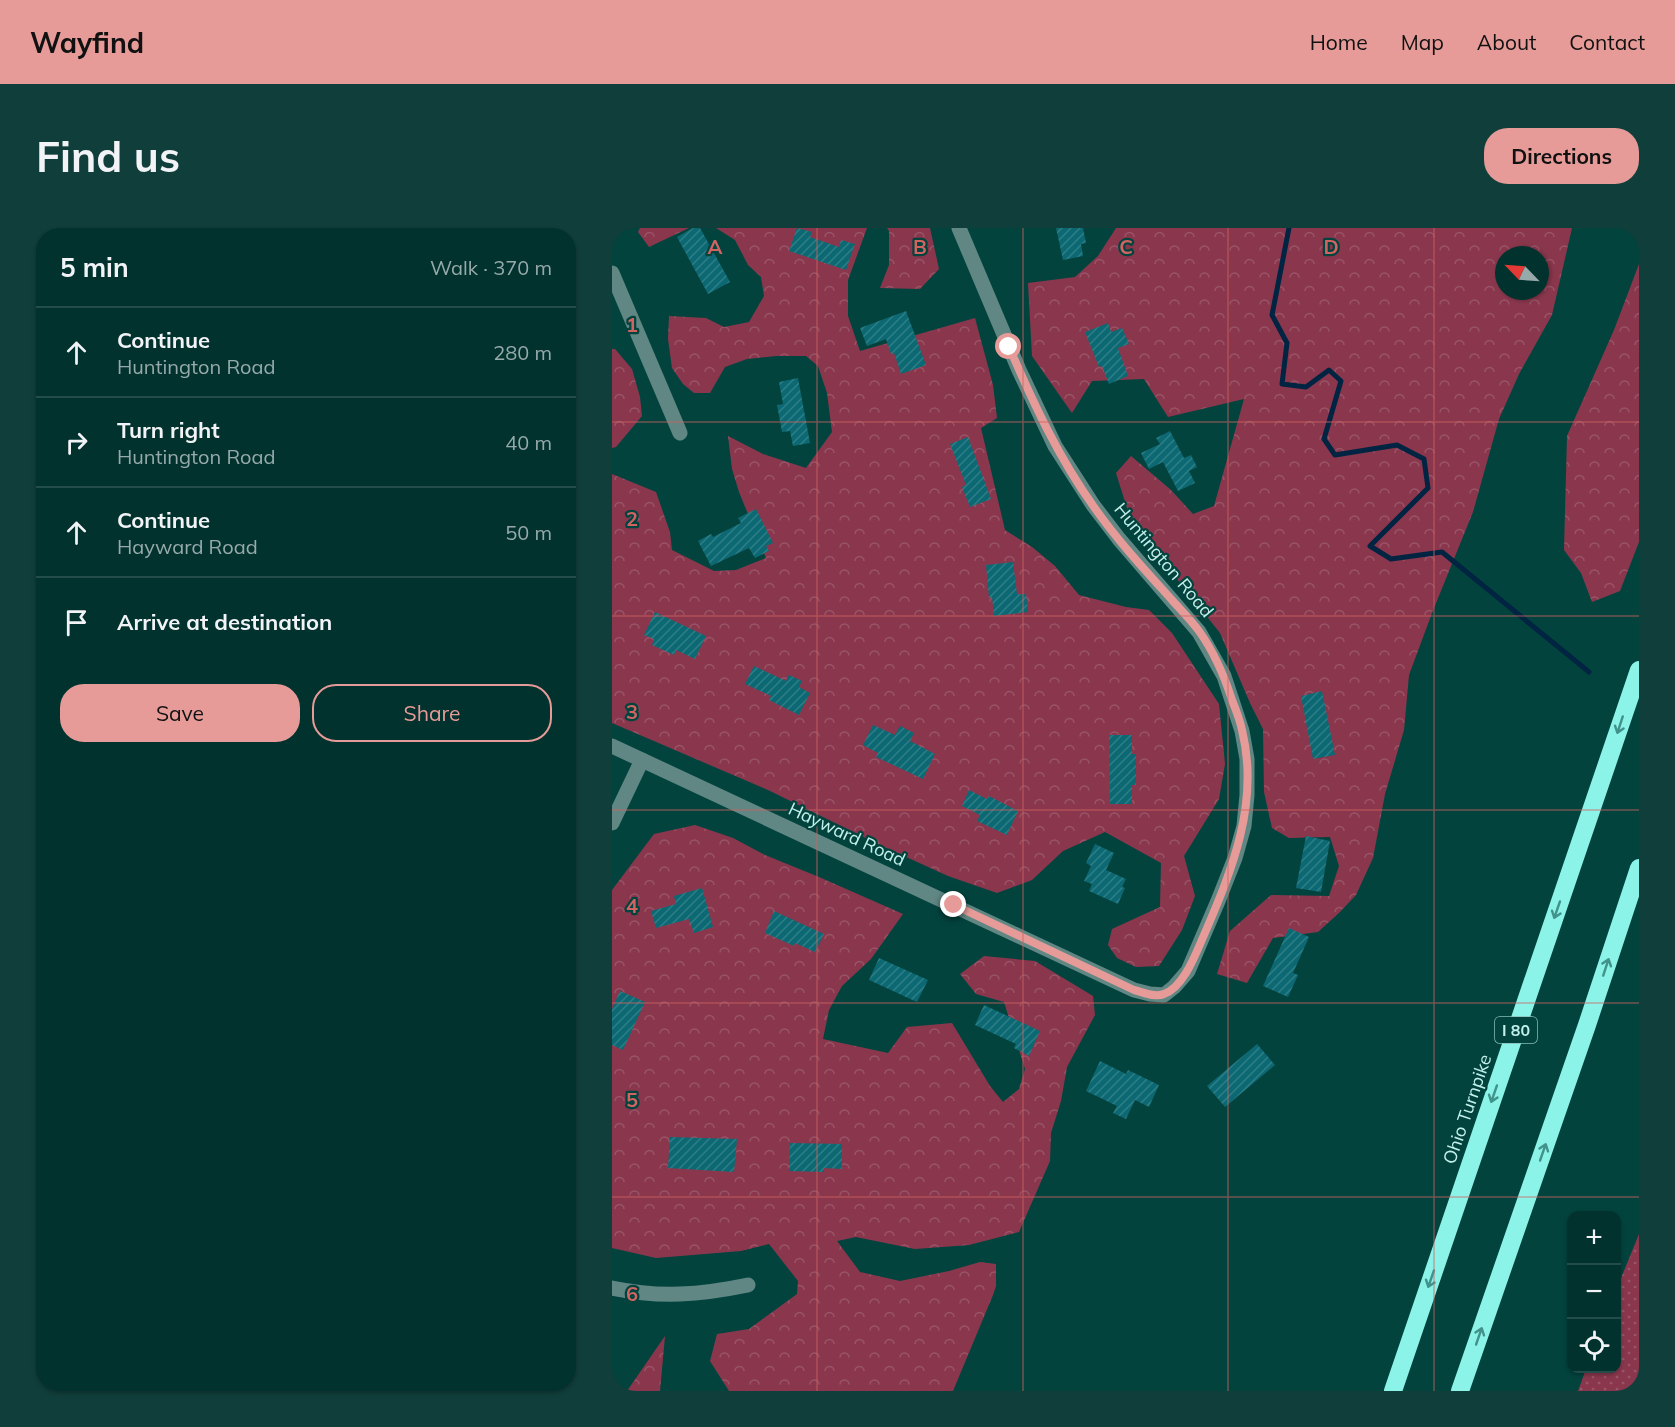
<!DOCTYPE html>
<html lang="en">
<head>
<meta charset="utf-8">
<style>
	:root { --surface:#02322e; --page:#103e3a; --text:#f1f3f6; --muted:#96aaaa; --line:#234d4a; --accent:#e69b98 }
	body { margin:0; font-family:Mulish,sans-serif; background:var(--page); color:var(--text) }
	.controls { position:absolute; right:18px; bottom:18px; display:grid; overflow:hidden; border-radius:12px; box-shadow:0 2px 4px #0004 }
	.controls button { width:54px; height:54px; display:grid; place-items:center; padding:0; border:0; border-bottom:2px solid var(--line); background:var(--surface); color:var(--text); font:30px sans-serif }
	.compass { position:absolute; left:883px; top:18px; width:54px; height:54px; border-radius:50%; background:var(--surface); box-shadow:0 2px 4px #0004; rotate:295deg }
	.stop { position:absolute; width:18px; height:18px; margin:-14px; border:4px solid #e69b98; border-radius:50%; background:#fff }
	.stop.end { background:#e69b98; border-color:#fff; box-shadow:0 2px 6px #0008 }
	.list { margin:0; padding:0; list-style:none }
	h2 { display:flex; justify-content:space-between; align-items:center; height:78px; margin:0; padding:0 24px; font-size:26px }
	h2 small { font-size:20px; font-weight:400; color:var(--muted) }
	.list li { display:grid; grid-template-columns:39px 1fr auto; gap:18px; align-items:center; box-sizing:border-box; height:90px; padding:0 24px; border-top:2px solid var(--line) }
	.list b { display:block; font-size:22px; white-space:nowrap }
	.list p { margin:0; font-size:20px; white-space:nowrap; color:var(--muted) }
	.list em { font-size:20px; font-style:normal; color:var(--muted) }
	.actions { display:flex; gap:12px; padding:18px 24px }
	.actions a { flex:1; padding:14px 0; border:2px solid var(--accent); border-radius:24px; text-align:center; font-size:21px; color:var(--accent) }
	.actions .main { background:var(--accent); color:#111 }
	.icon { flex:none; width:33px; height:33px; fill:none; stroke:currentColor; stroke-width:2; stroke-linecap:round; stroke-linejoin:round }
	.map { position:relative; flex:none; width:1027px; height:1163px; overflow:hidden; border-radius:24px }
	header { display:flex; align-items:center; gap:36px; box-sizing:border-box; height:84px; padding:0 30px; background:var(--accent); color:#111 }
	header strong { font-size:28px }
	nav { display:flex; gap:33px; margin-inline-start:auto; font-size:21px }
	.intro { display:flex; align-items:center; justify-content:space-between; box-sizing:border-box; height:144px; padding:0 36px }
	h1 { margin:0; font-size:42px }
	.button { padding:15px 27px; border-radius:24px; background:var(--accent); color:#111; font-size:21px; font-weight:700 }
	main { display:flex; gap:36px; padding:0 36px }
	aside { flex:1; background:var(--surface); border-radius:24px; box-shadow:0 2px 4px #0004 }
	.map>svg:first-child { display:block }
	.forest { fill:url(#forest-crowns); fill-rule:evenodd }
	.park { fill:url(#park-dots) }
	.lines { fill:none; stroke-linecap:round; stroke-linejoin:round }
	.stream { stroke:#002441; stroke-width:5 }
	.building { fill:url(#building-hatch) }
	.minor { stroke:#608783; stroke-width:15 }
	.highway { stroke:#8cf3e8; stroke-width:18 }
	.oneway { stroke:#41928a }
	.route { stroke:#e69b98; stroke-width:8 }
	.grid { fill:none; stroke:#d06462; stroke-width:1.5; stroke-opacity:0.55 }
	.labels { text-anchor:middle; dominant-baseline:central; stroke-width:4.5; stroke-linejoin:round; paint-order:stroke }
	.shield { fill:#03433e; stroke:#89bdb7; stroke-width:1.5 }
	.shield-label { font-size:16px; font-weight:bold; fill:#c2f1eb }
	.street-label { font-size:18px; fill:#c2f1eb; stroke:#03433e }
	.grid-label { font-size:20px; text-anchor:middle; font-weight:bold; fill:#d06462; stroke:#03433e; stroke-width:4.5; stroke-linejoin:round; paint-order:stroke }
</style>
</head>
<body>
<header>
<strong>Wayfind</strong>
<nav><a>Home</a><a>Map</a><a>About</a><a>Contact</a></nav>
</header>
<div class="intro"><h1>Find us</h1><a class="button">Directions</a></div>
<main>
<aside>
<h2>5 min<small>Walk · 370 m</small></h2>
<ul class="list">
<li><svg class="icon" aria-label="ahead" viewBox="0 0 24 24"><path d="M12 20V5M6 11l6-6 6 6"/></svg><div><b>Continue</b><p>Huntington Road</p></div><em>280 m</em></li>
<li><svg class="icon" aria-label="right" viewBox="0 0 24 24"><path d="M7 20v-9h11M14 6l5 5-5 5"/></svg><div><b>Turn right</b><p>Huntington Road</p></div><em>40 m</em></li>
<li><svg class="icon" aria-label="ahead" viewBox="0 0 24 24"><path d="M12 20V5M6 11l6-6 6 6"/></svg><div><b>Continue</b><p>Hayward Road</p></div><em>50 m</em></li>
<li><svg class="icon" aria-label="arrive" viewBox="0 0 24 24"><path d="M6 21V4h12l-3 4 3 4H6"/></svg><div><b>Arrive at destination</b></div></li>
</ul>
<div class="actions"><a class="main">Save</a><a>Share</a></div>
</aside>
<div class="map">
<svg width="1027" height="1163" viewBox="0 0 1027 1163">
	<defs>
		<pattern id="forest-crowns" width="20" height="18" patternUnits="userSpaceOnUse" patternTransform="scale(1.5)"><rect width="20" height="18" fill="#8a374d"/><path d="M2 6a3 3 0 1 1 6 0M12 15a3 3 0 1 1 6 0" fill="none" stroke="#995467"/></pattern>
		<pattern id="park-dots" width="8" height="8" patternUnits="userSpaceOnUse" patternTransform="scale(1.5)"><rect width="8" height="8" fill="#8a374d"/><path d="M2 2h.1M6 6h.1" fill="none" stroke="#995467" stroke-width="1.8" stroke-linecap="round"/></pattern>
		<pattern id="building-hatch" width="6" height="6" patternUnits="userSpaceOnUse" patternTransform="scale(1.5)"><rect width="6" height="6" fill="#0c6872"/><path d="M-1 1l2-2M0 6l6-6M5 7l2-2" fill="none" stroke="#2e7e86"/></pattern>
	</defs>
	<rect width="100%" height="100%" fill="#03433e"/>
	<g class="forest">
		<polygon points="28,0 77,0 37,19 26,4"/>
		<polygon points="104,0 255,0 236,52 236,88 248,123 363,90 381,157 385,190 369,200 393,302 420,319 443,338 467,367 514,379 537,382 560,405 607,476 613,536 607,571 572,628 583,668 570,702 547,738 524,739 505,730 496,717 500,701 548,679 549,635 493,604 451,623 420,652 385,665 336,648 270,618 156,562 0,495 0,246 44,264 58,304 60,322 102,343 124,342 154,330 127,264 120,241 116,208 151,226 194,240 220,204 215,165 206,138 194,128 164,128 135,131 113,139 98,165 82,165 71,156 60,140 56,111 57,88 94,90 112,99 137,94 152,68 149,49 136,37 123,12"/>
		<polygon points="275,0 318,0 327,41 308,61 268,60 277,37 277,3"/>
		<path d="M504 0H960L940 87 907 146 887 191 861 284 820 385 797 447 792 502 773 566 761 630 744 667 728 684 706 704 661 710 635 755 605 746 618 703 659 667 717 668 727 638 718 609 677 610 660 600 652 564 651 501 638 475 608 405 519 293 504 245 519 228 559 262 581 286 602 278 632 171 556 189 532 151 480 153 460 185 420 128 416 55 463 49 486 28ZM892 27H928V63H892Z"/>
		<polygon points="1027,36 1027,314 1008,363 980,374 969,345 952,322 955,208 1002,102"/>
		<polygon points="0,121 3,121 20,141 28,169 30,188 4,219 0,220"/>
		<polygon points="83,597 121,610 153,627 207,649 291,686 259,731 230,758 217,782 211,811 276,825 295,799 340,795 378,858 391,874 407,861 413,841 392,774 364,766 348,746 372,728 423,733 481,768 483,787 455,839 449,873 439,905 438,933 407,1004 357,1017 303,1021 244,1009 225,1013 248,1044 288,1053 337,1043 368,1034 384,1036 384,1058 381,1067 341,1163 117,1163 98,1133 105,1106 137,1101 185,1066 186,1053 157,1016 129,1023 44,1030 0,1020 0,662 42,606"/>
		<polygon points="53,1108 48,1163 15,1163"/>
	</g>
	<polygon class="park" points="1027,1006 1027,1163 966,1163 974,1141 1005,1140 1005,1060"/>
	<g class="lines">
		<polyline class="stream" points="677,0 660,87 675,115 670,156 694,159 717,142 729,153 712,211 723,227 785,217 812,231 816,260 758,318 779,331 830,324 977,444"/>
	</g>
	<g class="building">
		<polygon points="81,0 88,0 118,54 96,66 65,9"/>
		<polygon points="185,0 200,4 198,9 227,19 229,12 243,16 234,42 177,23"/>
		<polygon points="444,0 471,0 474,15 469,16 471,28 451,32"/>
		<polygon points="294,83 314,137 289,146 282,125 279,126 274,111 255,118 248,100"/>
		<polygon points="496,95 499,104 510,100 517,116 506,120 516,148 497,156 490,138 487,139 473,104"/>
		<polygon points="186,150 198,215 181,218 178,203 170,204 165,177 171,176 167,154"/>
		<polygon points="558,203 572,230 579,227 585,239 577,243 583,255 566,263 551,234 537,241 529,225 548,216 544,210"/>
		<polygon points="356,209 379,271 358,279 350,259 354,257 338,216"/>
		<polygon points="144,281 161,315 154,318 157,323 143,330 137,320 99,338 86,313 99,306 101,309 129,295 126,290"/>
		<polygon points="401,334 405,366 414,366 416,384 382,388 380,369 377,370 374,337"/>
		<polygon points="43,384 94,408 83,431 64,422 62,427 40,417 42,411 32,407"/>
		<polygon points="142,438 174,453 177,447 190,453 187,459 198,465 187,487 157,472 159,468 133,456"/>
		<polygon points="710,463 723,527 701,531 689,468"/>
		<polygon points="261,497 283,507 288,498 302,505 298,513 323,526 311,551 264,529 266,525 251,517"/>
		<polygon points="497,507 520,507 520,526 524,526 524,557 520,557 520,576 498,576"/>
		<polygon points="357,562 375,571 377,568 406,583 395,607 365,593 368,587 350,578"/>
		<polygon points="694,608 718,613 709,664 684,660"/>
		<polygon points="483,616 502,625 494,642 514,651 510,659 513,660 506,676 477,663 480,656 472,653 479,638 474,635"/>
		<polygon points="90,660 101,699 82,705 77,691 44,700 39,683 64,676 62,668"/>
		<polygon points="162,683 212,706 203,724 183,715 182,718 153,705"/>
		<polygon points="677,700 697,709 681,745 686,747 676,769 651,758"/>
		<polygon points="267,730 316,752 305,774 257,752"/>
		<polygon points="8,763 33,774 11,822 0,817 0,781"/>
		<polygon points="372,777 428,803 417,828 402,820 404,816 363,797"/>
		<polygon points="645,816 663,837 613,879 595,858"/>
		<polygon points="488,833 514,846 516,842 547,857 537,879 523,872 514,891 501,885 505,878 474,863"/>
		<polygon points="58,909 125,911 122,944 56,940"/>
		<polygon points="178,915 230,916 230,941 212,940 212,944 177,943"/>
	</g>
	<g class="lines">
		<g class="minor">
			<polyline points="0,45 68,205"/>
			<polyline points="0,518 522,762 538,766 552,767 562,759 576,743 606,673 623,630 632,598 635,567 635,531 630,503 612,448 587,404 507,311 481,277 443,218 407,142 347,0"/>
			<polyline points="0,595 30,532"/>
			<path d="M0 1060C48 1070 88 1067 136 1057"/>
		</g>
		<g class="highway">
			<polyline points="781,1163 1027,442"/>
			<polyline points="848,1163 975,797 1027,640"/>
		</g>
	</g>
	<defs><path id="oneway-shaft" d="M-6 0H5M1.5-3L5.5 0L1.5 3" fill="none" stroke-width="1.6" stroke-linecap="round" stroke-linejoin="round" transform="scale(1.5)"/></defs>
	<g class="oneway">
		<use href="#oneway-shaft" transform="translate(1008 497) rotate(108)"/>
		<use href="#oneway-shaft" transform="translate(945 682) rotate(109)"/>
		<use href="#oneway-shaft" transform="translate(994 739) rotate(-72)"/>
		<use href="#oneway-shaft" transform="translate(882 866) rotate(109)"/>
		<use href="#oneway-shaft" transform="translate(931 924) rotate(-71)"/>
		<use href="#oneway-shaft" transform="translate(819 1051) rotate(109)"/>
		<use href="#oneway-shaft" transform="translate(867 1108) rotate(-71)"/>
	</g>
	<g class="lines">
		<path class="route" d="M342 677 522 762C531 764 543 770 552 766 572 759 584 725 592 707 620 642 648 575 630 502 628 492 624 482 620 472 612 447 602 424 587 403 579 392 569 382 560 372 533 342 505 312 482 279 446 229 421 174 397 119"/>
	</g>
	<path class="grid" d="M205 0V1163M411 0V1163M616 0V1163M822 0V1163M0 194H1027M0 388H1027M0 582H1027M0 775H1027M0 969H1027"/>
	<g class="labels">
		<rect class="shield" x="883" y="789" width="42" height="26" rx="4.5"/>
		<g class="shield-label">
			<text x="904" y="802">I 80</text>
		</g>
		<g class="street-label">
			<text transform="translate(552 332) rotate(50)">Huntington Road</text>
			<text transform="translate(235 606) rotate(25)">Hayward Road</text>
			<text transform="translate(855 881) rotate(-71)">Ohio Turnpike</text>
		</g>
	</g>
	<g class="grid-label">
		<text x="103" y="26">A</text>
		<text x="308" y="26">B</text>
		<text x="514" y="26">C</text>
		<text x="719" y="26">D</text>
		<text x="20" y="104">1</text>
		<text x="20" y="298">2</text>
		<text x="20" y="491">3</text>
		<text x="20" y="685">4</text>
		<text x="20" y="879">5</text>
		<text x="20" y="1073">6</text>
	</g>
</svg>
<div class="controls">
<button>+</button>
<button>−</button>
<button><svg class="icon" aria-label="locate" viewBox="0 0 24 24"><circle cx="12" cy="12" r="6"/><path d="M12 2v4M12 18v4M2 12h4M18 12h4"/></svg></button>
</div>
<svg class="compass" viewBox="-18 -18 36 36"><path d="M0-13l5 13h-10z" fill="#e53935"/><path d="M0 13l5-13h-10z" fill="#96aaaa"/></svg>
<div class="stop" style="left:397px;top:119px"></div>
<div class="stop end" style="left:342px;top:677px"></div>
</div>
</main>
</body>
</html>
